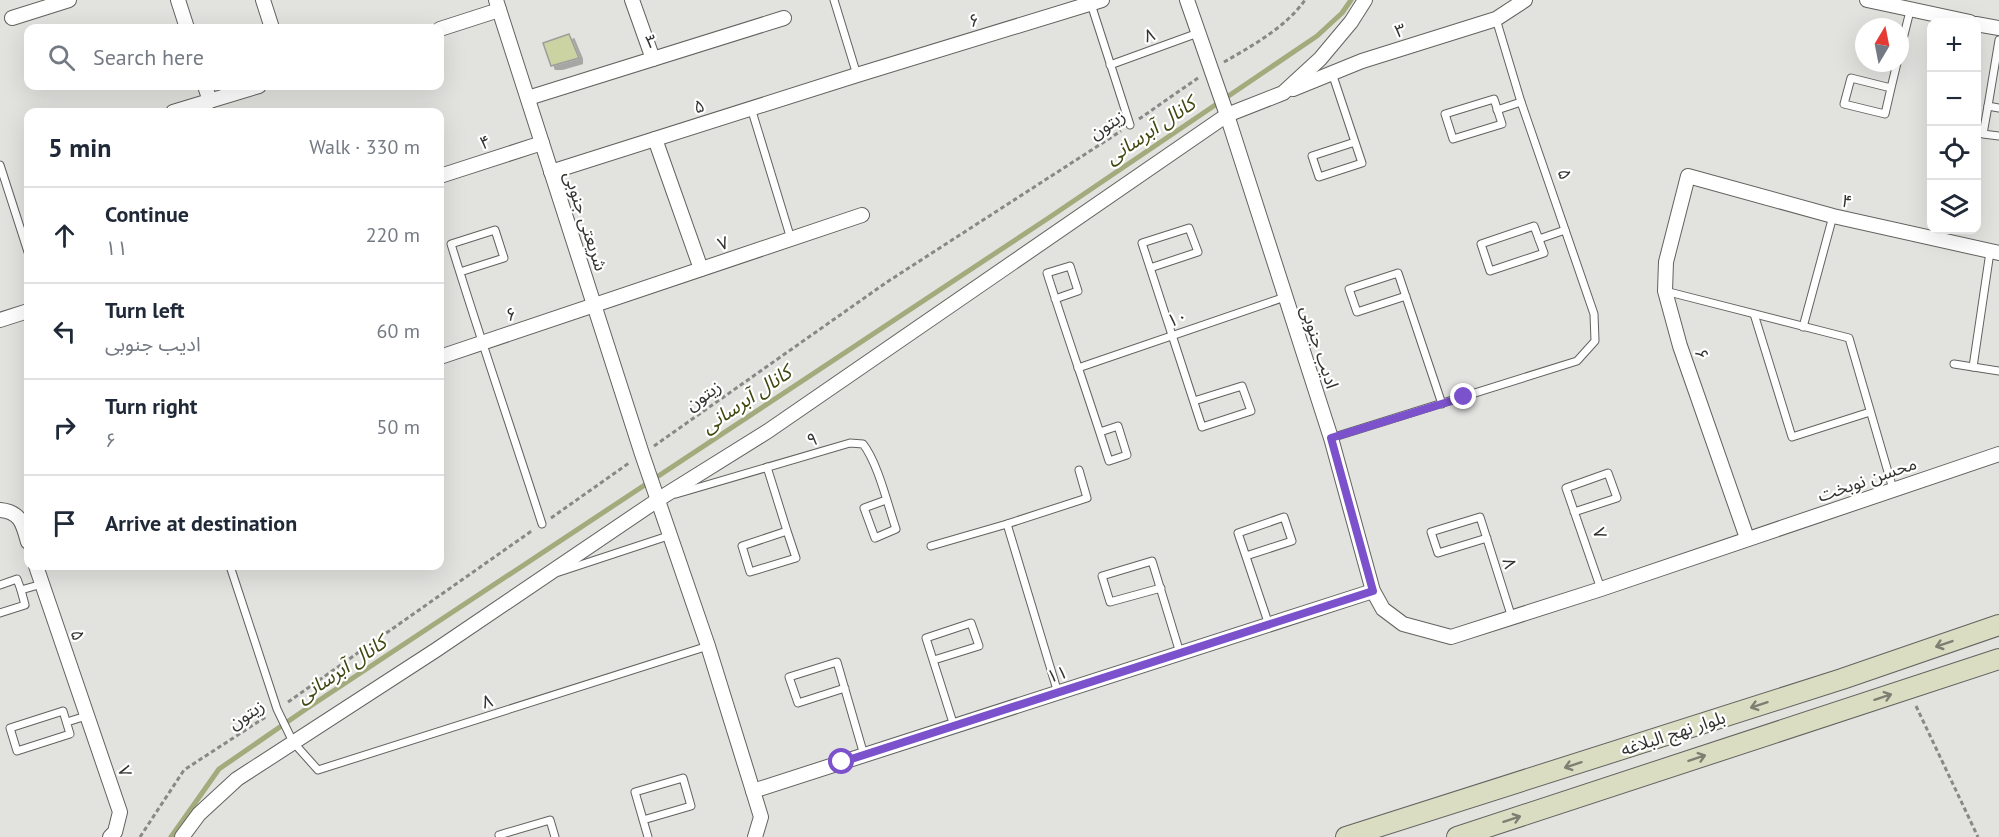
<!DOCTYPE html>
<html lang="en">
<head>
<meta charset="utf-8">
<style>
	:root { --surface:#fff; --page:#f6f6f7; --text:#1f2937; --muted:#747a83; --line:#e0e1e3 }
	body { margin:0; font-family:"PT Sans","Noto Sans Arabic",sans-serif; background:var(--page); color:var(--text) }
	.controls { position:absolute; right:18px; top:18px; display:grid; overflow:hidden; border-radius:12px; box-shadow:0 6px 24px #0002 }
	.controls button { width:54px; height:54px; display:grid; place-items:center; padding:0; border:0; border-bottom:2px solid var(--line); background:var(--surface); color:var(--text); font:30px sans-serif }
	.compass { position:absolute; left:1855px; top:18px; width:54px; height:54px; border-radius:50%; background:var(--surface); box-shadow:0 6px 24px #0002; rotate:10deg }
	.stop { position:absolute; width:18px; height:18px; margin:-14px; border:4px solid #7b52cc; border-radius:50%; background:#fff }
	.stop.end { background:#7b52cc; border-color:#fff; box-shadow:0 2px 6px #0008 }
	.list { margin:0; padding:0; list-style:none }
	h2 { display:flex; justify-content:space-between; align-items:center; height:78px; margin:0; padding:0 24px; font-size:26px }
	h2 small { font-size:20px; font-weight:400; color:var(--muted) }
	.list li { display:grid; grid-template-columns:39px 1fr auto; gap:18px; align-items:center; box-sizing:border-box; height:96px; padding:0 24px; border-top:2px solid var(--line) }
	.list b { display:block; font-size:22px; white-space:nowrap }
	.list p { margin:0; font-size:20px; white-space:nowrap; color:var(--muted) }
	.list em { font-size:20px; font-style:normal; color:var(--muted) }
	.icon { flex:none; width:33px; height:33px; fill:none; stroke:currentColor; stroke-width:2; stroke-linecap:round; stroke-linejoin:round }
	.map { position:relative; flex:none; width:1999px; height:837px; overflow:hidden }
	.search { position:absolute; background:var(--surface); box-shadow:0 6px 24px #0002; left:24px; top:24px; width:420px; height:66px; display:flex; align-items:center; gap:15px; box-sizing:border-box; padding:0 21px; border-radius:12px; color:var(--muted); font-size:22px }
	.panel { position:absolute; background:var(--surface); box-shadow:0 6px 24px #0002; left:24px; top:108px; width:420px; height:462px; border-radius:12px }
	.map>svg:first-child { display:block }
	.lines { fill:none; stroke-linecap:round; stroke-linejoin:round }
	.stream { stroke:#a3ab7c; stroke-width:5 }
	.building { fill:#cbd3a2; stroke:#9d9e9a; stroke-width:1.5; filter:url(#shadow) }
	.service-casing { stroke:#62625f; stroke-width:9 }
	.minor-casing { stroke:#62625f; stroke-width:16 }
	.secondary-casing { stroke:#62625f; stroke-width:22 }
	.path { stroke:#888885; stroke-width:3; stroke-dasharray:4.5 3; stroke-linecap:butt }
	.service { stroke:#fff; stroke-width:7 }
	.minor { stroke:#fff; stroke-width:14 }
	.secondary { stroke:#daddc1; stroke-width:20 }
	.oneway { stroke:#7e7f72 }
	.route { stroke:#7b52cc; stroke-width:8 }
	.labels { text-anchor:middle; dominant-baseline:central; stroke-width:4.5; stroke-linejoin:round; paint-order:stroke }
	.street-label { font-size:18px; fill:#333331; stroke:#fff }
	.water-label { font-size:20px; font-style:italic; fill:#41470f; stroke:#fff }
</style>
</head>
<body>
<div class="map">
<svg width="1999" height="837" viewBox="0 0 1999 837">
	<defs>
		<filter id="shadow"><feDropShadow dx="5" dy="5" stdDeviation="0" flood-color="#0004"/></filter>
	</defs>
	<rect width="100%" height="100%" fill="#e2e2df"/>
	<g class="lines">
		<polyline class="stream" points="171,837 219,769 306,709 1050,217 1317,36 1342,13 1351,0"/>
	</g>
	<polygon class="building" points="569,34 579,58 551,66 543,43"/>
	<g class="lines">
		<defs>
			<g id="service">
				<polyline points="834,0 857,75"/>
				<polyline points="1091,4 1130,125"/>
				<polyline points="1999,40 1988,106 1999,108"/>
				<polyline points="1900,51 1910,11"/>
				<polyline points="1110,65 1198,33"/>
				<polyline points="1332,73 1355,142 1312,156 1319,177 1362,163 1355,142"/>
				<polyline points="1891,88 1885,114 1844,104 1851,78 1891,88 1897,63"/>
				<polygon points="1494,99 1502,124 1453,139 1445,114"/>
				<polyline points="1988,106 1983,134 1999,136"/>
				<polyline points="751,108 791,239"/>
				<polyline points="1497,110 1521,102"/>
				<polyline points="0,165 28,252"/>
				<polygon points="1534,226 1544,253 1490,271 1481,244"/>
				<polyline points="1539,239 1565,230"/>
				<polyline points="1150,268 1198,252 1189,228 1142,243 1202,427 1251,411 1242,386 1194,401"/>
				<path d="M460 272 504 258 495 230 451 244C480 338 512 431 542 524"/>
				<polyline points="1665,291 1849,338 1893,489"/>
				<polyline points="1406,296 1357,312 1349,289 1398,273 1442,404"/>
				<path d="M1055 299 1078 291 1070 266 1047 273C1067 336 1089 398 1109 461L1127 455 1118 426 1100 432"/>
				<polyline points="1754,314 1792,437 1870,412"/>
				<polyline points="1803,327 1833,216"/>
				<polyline points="1954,364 1999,371"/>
				<polyline points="1973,367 1990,252"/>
				<polyline points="1078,368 1285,297"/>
				<polyline points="1331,438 1577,361 1595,341 1594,314 1521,102 1496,19"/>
				<polyline points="767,467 787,531 742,546 750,572 796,558 787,531"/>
				<path d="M676 494 850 443 863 444C878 463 888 506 896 529L875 538 864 508 886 500"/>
				<polyline points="1574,512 1617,498 1608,473 1566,488 1601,589"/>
				<polyline points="1007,524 1058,693"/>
				<polyline points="1487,538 1438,553 1431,532 1480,517 1512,618"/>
				<polyline points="931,546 1007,524 1087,498 1079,470"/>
				<polyline points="1246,556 1292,541 1284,517 1238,533 1269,625"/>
				<polyline points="230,566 277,709 293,742 318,770 708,646"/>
				<polyline points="559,572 671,535"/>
				<polyline points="0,585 17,579 21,590 42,584"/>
				<polyline points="1161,588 1110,602 1102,576 1152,561 1180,653"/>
				<polyline points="0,613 25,605 21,590"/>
				<polyline points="934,660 979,646 971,623 926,638 954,726"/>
				<polyline points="845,688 798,703 789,677 837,662 864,755"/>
				<polygon points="63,711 70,734 17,751 10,728"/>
				<polyline points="67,722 86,716"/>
				<polyline points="643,820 691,806 683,778 635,792 648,837"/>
				<polyline points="500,837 499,835 550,820 555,837"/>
			</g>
			<g id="minor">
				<polyline points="178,0 187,28"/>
				<polyline points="263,0 272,28"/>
				<polyline points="496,0 642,454 708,646 753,791 761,817 755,837"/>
				<polyline points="632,0 653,59"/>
				<polyline points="1187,0 1227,115 1331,438 1373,591 1383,609 1403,624 1451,637 1601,589 1999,454"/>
				<polyline points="1867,0 1970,22"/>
				<polyline points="12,18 69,0"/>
				<polyline points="1976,24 1999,28"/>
				<polyline points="440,29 499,10"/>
				<polyline points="205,86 210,101"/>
				<polyline points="1293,89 1362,61 1496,19 1525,0"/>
				<polyline points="528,98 784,18"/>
				<polyline points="173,112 259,86"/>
				<polyline points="655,139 701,269"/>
				<polyline points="551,172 857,75 1102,0"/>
				<polyline points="440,176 542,143"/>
				<polyline points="0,320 28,311"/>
				<polyline points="440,357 862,215"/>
				<path d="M0 510C21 512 23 524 28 542"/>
				<polyline points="1747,538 1680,346 1665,291 1666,262 1688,176 1833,216 1999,253"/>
				<polyline points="36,566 120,812 115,832 110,837"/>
				<polyline points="753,791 1373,591"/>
				<polyline points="182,837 199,814 237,779 436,650 659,499 768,431 1227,115 1283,93 1320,59 1351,22 1365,0"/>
			</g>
			<g id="secondary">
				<polyline points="1346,837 1842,679 1999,625"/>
				<polyline points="1457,837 1999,659"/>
			</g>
		</defs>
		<use href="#service" class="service-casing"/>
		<use href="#minor" class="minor-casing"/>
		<use href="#secondary" class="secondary-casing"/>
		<g class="path">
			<path d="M1224 62C1252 46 1286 27 1305 0"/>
			<polyline points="1139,119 1198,78"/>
			<polyline points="654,446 887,282 1121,131"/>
			<polyline points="551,518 629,463"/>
			<polyline points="288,702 533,530"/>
			<polyline points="1916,706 1978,837"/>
			<polyline points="140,837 184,770 267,716"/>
		</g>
		<use href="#service" class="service"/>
		<use href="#minor" class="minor"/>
		<use href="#secondary" class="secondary"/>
	</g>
	<defs><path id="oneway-shaft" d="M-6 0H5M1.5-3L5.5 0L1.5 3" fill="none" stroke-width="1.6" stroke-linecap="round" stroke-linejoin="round" transform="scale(1.5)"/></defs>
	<g class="oneway">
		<use href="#oneway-shaft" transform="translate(1944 644) rotate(161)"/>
		<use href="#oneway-shaft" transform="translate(1883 697) rotate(-18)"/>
		<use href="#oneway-shaft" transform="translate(1759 705) rotate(162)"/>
		<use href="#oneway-shaft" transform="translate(1697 758) rotate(-18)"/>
		<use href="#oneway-shaft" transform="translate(1573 765) rotate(162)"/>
		<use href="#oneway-shaft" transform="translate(1512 819) rotate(-18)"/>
	</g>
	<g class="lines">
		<polyline class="route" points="842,762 1373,591 1331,438 1464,397"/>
	</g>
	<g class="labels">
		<g class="street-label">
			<text transform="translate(974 20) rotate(-17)">۶</text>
			<text transform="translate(1400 30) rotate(-17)">۳</text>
			<text transform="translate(1149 35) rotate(-20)">۸</text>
			<text transform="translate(651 41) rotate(-17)">۳</text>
			<text transform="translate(699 106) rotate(-18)">۵</text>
			<text transform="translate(1107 124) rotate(-33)">زیتون</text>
			<text transform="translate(485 142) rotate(-18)">۴</text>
			<text transform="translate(1565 174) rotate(71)">۵</text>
			<text transform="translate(1847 201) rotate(13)">۴</text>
			<text transform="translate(586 221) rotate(72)">شریعتی جنوبی</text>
			<text transform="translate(723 243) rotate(-19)">۷</text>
			<text transform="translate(511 314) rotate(-19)">۶</text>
			<text transform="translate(1177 318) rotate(-19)">۱۰</text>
			<text transform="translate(1320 347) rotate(72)">ادیب جنوبی</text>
			<text transform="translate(1702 354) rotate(71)">۶</text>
			<text transform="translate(703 395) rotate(-35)">زیتون</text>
			<text transform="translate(812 439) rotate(-16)">۹</text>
			<text transform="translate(1867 479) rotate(-19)">محسن نوبخت</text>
			<text transform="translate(1600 533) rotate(71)">۷</text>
			<text transform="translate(1510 563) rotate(73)">۸</text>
			<text transform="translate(78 635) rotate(71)">۵</text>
			<text transform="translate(1057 674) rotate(-18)">۱۱</text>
			<text transform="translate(487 701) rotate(-18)">۸</text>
			<text transform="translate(246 714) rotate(-33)">زیتون</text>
			<text transform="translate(1673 733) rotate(-18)">بلوار نهج البلاغه</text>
			<text transform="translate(125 771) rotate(70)">۷</text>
		</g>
		<g class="water-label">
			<text transform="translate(1150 130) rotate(-34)">کانال آبرسانی</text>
			<text transform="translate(746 399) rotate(-34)">کانال آبرسانی</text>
			<text transform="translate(341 669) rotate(-34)">کانال آبرسانی</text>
		</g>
	</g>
</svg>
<div class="controls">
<button>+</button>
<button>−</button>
<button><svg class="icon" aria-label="locate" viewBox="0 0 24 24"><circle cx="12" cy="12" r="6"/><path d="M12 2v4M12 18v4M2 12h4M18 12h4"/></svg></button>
<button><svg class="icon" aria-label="layers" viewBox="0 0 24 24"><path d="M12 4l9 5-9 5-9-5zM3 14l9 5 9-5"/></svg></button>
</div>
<svg class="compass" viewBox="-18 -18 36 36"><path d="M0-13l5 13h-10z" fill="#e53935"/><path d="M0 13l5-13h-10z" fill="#747a83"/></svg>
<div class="stop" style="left:842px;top:762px"></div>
<div class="stop end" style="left:1464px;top:397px"></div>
<div class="search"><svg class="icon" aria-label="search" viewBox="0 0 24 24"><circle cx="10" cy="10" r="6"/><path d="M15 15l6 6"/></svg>Search here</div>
<section class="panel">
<h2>5 min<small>Walk · 330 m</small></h2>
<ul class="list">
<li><svg class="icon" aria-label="ahead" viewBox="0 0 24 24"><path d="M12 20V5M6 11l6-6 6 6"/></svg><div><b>Continue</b><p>۱۱</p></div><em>220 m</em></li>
<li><svg class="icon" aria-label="left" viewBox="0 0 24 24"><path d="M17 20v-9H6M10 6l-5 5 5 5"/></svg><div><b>Turn left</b><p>ادیب جنوبی</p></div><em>60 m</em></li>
<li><svg class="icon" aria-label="right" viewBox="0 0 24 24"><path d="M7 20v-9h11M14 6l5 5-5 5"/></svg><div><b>Turn right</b><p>۶</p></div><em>50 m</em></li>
<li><svg class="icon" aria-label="arrive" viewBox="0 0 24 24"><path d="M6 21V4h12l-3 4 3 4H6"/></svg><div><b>Arrive at destination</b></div></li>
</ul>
</section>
</div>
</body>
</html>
